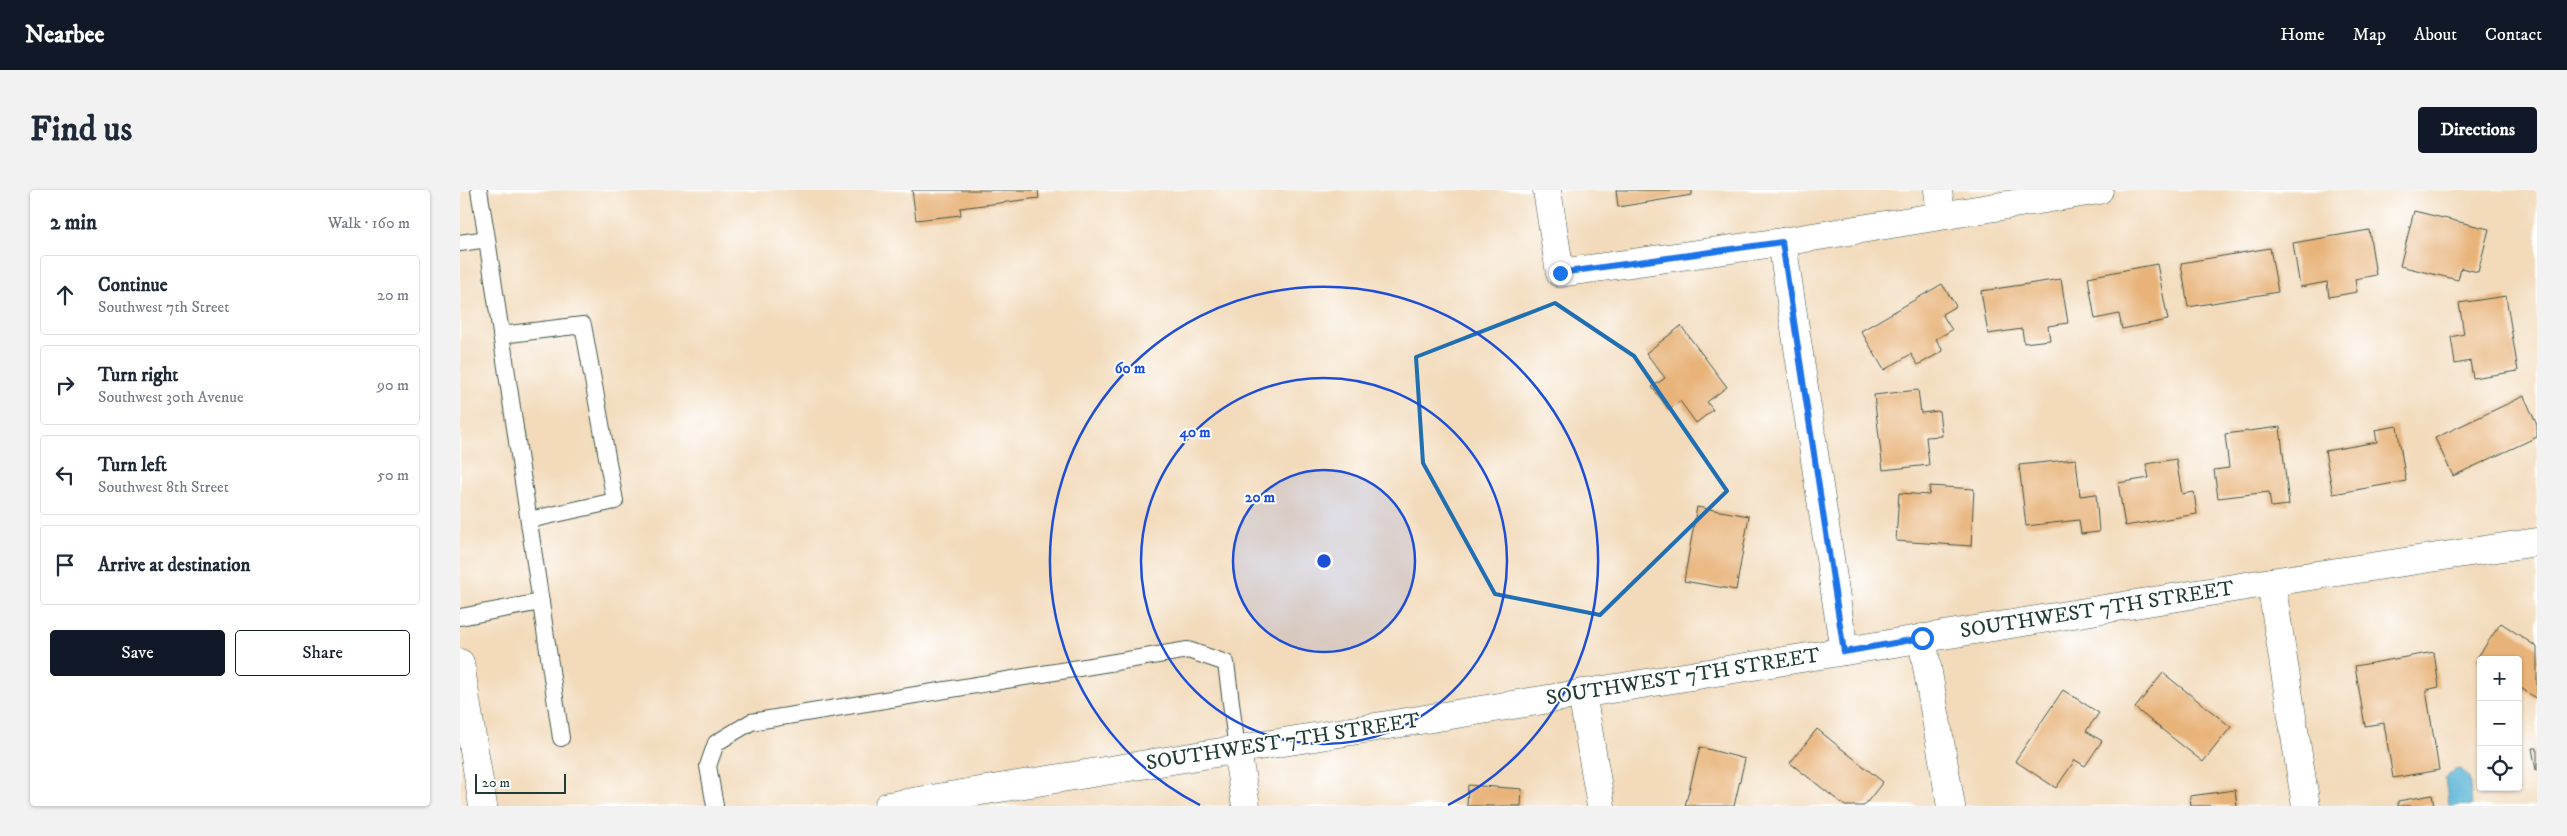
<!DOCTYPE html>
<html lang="en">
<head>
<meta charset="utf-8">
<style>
	:root { --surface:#fff; --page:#f2f2f3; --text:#1f2937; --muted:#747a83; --line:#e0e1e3; --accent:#111827 }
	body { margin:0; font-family:"IM FELL DW Pica",serif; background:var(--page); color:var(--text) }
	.controls { position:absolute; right:15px; bottom:15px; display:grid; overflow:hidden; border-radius:5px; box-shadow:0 1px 4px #0004 }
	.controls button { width:45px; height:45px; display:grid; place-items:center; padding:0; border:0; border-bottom:1px solid var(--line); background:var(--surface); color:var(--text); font:25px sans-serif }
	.scale { position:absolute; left:15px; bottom:12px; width:91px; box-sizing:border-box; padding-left:5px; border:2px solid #1f3d34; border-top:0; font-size:14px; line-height:18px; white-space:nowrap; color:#1f3d34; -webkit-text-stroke:4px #fff; paint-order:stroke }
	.stop { position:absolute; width:15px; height:15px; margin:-11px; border:4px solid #1a73e8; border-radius:50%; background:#fff }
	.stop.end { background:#1a73e8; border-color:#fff; box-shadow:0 1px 5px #0008 }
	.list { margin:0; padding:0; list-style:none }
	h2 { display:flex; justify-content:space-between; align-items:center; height:65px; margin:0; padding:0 20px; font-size:21px }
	h2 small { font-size:16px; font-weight:400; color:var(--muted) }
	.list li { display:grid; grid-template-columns:32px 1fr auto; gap:15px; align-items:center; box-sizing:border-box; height:80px; margin:0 10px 10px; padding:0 10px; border:1px solid var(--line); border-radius:5px }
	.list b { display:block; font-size:19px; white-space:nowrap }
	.list p { margin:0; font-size:16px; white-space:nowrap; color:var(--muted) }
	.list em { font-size:16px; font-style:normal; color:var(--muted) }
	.actions { display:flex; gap:10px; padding:15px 20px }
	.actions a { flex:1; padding:11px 0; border:1px solid var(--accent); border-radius:5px; text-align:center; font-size:18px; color:var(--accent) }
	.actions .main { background:var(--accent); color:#fff }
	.icon { flex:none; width:28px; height:28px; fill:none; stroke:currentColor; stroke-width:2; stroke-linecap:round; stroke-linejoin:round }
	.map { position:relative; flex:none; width:2077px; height:616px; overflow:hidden; border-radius:5px }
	header { display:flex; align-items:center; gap:30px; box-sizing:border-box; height:70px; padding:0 25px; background:var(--accent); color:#fff }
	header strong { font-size:24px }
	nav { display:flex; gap:28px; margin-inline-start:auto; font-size:18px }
	.intro { display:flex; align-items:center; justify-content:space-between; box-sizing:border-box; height:120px; padding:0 30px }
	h1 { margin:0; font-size:35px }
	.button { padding:12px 22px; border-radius:5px; background:var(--accent); color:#fff; font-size:18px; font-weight:700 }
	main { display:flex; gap:30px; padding:0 30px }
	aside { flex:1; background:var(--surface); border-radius:5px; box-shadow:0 1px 4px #0004 }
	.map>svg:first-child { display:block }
	.water { fill:#58b2d5; stroke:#3c7884 }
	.building { fill:#e8b379 }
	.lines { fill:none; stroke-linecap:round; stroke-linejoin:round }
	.lane-casing { stroke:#3f5548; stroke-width:18 }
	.street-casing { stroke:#3f5548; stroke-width:29 }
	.lane { stroke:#fff; stroke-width:16 }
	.street { stroke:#fff; stroke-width:28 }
	.route { stroke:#1a73e8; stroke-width:6 }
	.marked { fill:none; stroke:#1f6fb2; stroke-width:4; stroke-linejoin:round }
	.ring { fill:none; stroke:#1d4ed8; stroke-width:2.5 }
	.labels { text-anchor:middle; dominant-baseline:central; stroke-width:4; stroke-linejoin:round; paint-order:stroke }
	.street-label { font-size:21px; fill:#1f3d34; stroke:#fff }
	.centre { fill:#1d4ed8; stroke:#fff; stroke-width:2.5 }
	.ring-label { font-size:15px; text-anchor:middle; font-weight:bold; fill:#1d4ed8; stroke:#fff; stroke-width:4; stroke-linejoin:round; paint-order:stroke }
</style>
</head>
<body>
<header>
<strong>Nearbee</strong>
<nav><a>Home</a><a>Map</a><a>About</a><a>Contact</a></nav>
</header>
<div class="intro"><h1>Find us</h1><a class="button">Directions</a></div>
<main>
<aside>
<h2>2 min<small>Walk · 160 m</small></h2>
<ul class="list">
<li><svg class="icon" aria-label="ahead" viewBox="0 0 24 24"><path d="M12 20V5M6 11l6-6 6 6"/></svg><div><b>Continue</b><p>Southwest 7th Street</p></div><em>20 m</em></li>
<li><svg class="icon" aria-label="right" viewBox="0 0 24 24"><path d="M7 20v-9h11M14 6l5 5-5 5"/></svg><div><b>Turn right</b><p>Southwest 30th Avenue</p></div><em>90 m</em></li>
<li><svg class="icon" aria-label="left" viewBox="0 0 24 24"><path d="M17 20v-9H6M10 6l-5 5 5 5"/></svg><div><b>Turn left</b><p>Southwest 8th Street</p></div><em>50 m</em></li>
<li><svg class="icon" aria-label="arrive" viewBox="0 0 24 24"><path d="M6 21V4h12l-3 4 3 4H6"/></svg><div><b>Arrive at destination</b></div></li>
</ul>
<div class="actions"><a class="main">Save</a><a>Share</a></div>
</aside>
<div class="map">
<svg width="2077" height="616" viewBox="0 0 2077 616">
	<rect width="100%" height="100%" fill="#fff"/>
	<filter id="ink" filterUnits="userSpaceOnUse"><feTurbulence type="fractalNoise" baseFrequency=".02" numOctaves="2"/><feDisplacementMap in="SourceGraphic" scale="10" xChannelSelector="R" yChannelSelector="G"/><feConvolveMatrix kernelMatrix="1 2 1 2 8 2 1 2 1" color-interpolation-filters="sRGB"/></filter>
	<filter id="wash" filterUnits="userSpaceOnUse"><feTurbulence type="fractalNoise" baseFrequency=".0096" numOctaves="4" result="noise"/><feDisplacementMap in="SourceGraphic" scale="20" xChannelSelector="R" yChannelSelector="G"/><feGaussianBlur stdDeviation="1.12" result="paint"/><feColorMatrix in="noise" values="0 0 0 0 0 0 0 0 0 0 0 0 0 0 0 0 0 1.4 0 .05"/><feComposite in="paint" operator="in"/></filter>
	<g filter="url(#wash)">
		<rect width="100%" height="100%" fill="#f2daba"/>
		<polygon class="water" points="2001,579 2009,587 2012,615 1989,616 1985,589 1994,580"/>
		<g id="blocks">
			<g class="building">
				<polygon points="452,0 578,0 579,8 500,18 501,25 456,30"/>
				<polygon points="1156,0 1232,0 1232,5 1158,17"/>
				<polygon points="1954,21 2029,39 2018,82 2001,78 1998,90 1940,76"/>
				<polygon points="1909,40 1916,85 1895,89 1897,102 1869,107 1867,92 1840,97 1833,53"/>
				<polygon points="1810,58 1818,102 1728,117 1721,73"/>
				<polygon points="1697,74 1708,130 1662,139 1659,124 1635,129 1628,87"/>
				<polygon points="1601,89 1608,133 1588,136 1590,150 1564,153 1562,139 1528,144 1521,101"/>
				<polygon points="1482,94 1496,116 1482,124 1492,140 1476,149 1483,161 1458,175 1451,164 1424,180 1401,141"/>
				<polygon points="2046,106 2058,181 2013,188 2010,171 1995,174 1991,147 2004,144 1999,113"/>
				<polygon points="1221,136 1267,197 1247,212 1253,220 1236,233 1220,211 1209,220 1192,197 1205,188 1186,163"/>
				<polygon points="1458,200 1461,223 1479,221 1482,246 1466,247 1469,275 1423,280 1414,205"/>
				<polygon points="2064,206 2077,235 2077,247 1993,286 1975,248"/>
				<polygon points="1937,236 1946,291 1873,304 1865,261 1917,252 1915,240"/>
				<polygon points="1820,237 1829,315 1811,317 1809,302 1758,308 1754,280 1769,278 1765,244"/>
				<polygon points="1616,269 1620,306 1636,304 1639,342 1621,344 1619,330 1566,336 1559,275"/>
				<polygon points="1716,269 1722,304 1734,302 1737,324 1665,336 1658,293 1689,288 1686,274"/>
				<polygon points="1470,296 1514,299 1511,356 1436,351 1439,303 1469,305"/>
				<polygon points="1237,317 1289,326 1276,400 1224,391"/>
				<polygon points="2041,433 2077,457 2077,509 2058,496 2058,470 2020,470 2017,468"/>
				<polygon points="1974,462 1979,497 1966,500 1979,580 1933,588 1924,533 1905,536 1895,476"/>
				<polygon points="1703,483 1771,537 1743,572 1675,518"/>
				<polygon points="1603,500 1639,523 1626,541 1642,551 1625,576 1615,570 1596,598 1555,571"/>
				<polygon points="1357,539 1423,592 1404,616 1385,616 1330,573"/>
				<polygon points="1240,557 1285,569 1274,616 1225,616"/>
				<polygon points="2072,558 2077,558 2077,580 2076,580"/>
				<polygon points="1008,595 1062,599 1061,616 1007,616"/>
				<polygon points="1775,600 1777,616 1731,616 1730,606"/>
				<polygon points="1972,605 1974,616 1938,616 1938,611"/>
			</g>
		</g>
	</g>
	<g filter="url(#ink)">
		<use href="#blocks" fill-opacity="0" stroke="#3f5548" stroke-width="1"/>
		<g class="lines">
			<defs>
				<g id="lane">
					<polyline points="27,49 101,548"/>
					<polyline points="0,53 27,49 19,0"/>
					<polyline points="41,145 123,135 155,311 69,330"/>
					<polyline points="0,427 81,412"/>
					<polyline points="255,616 248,576 256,553 291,532 728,460 766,473 777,560"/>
				</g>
				<g id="street">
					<polyline points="1087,0 1100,83 1322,52 1639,0"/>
					<polyline points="1478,0 1481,25"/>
					<polyline points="1322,52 1384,461"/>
					<polyline points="1811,392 1846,616"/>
					<polyline points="1462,448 1491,616"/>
					<polyline points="0,473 23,616"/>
					<polyline points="1122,503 1141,616"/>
					<polyline points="777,560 786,616"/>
					<polyline points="428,616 1811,392 2077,352"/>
				</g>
			</defs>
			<use href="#lane" class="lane-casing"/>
			<use href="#street" class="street-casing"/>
			<use href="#lane" class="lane"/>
			<use href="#street" class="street"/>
		</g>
	</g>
	<g class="lines" filter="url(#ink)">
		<polyline class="route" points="1100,83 1322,52 1384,462 1462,448"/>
	</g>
	<path class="marked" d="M1095 113 1174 166 1267 301 1140 425 1035 404 963 273 956 167Z"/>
	<circle cx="864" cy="371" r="91" fill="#1d4ed8" fill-opacity=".12"/>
	<g class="ring">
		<circle cx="864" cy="371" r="91"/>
		<circle cx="864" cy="371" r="183"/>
		<path d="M740 615A274 274 0 1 1 988 615"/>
	</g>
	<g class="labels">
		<g class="street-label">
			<text transform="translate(1637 420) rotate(-9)">SOUTHWEST 7TH STREET</text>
			<text transform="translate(1223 487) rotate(-9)">SOUTHWEST 7TH STREET</text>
			<text transform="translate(823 552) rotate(-9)">SOUTHWEST 7TH STREET</text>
		</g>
	</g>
	<circle cx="864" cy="371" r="8" class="centre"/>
	<g class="ring-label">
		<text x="670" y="183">60 m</text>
		<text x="735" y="247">40 m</text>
		<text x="800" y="312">20 m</text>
	</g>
</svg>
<div class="controls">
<button>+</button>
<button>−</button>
<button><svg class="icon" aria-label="locate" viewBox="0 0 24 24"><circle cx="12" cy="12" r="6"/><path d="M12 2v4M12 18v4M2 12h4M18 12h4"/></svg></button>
</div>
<div class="scale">20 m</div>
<div class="stop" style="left:1462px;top:448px"></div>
<div class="stop end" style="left:1100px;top:83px"></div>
</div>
</main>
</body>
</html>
